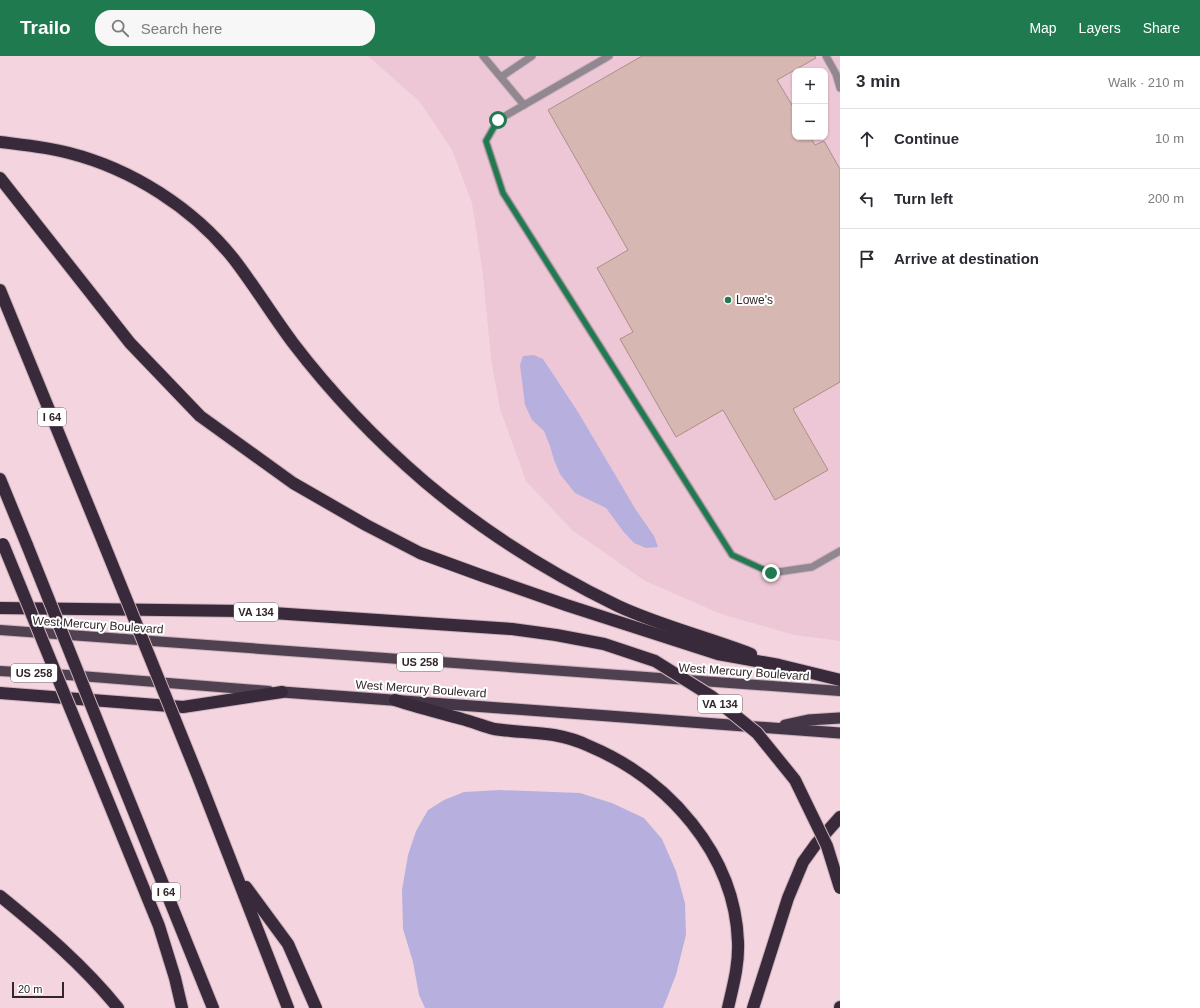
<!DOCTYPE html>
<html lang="en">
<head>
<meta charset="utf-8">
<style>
	:root { --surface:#fff; --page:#f7f7f7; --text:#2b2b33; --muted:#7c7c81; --line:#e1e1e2; --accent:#1f7a4f }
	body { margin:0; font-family:Helvetica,sans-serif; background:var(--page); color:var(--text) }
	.controls { position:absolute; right:12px; top:12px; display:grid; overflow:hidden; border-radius:8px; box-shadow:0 1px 3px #0004 }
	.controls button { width:36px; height:36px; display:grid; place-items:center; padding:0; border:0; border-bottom:1px solid var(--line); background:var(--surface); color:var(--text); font:20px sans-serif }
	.scale { position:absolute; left:12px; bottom:10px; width:52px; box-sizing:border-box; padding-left:4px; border:2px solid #32262a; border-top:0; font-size:11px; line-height:14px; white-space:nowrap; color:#32262a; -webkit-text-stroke:3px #fff; paint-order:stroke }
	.stop { position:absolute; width:12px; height:12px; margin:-9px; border:3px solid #1f7a4f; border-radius:50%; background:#fff }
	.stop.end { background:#1f7a4f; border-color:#fff; box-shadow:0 1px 4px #0008 }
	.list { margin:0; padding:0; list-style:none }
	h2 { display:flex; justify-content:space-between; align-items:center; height:52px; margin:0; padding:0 16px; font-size:17px }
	h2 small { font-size:13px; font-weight:400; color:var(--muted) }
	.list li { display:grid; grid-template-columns:26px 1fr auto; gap:12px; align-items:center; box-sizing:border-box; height:60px; padding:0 16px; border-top:1px solid var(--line) }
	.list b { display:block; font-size:15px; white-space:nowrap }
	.list em { font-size:13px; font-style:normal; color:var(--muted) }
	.icon { flex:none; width:22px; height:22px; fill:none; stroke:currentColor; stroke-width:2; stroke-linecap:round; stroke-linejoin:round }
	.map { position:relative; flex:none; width:840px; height:952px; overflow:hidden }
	header { display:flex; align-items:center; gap:24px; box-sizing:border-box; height:56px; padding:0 20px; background:var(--accent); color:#fff }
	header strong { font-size:19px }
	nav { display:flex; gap:22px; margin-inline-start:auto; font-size:14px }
	.search { width:280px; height:36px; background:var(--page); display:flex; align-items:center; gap:10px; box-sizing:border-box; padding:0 14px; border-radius:16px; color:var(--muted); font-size:15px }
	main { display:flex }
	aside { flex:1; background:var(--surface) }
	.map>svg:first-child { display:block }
	.built { fill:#edc7d5; fill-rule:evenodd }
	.water { fill:#b7b0df }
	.building { fill:#d6b7b2; stroke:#ac8e8a }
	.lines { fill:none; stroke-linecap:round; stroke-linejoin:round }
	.service-casing { stroke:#cdb2bb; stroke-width:9 }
	.primary-casing { stroke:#cdb2bb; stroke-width:12 }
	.trunk-casing { stroke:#cdb2bb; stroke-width:13 }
	.motorway-casing { stroke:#cdb2bb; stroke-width:14 }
	.service { stroke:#908790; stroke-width:7 }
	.primary { stroke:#504151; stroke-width:10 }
	.trunk { stroke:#443646; stroke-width:11 }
	.motorway { stroke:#392a3b; stroke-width:12 }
	.motorway-bridge-casing { stroke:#cdb2bb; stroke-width:14; stroke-linecap:butt }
	.motorway-bridge { stroke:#392a3b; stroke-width:12 }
	.route { stroke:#1f7a4f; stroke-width:5 }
	.poi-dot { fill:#1f7a4f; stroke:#fff; stroke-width:1.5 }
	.labels { text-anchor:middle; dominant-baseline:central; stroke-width:4; stroke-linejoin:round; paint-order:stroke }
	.shield { fill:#fff; stroke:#70676a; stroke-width:1 }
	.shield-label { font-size:11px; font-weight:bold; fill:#32262a }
	.poi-label { font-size:12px; fill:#32262a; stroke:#fff; text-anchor:start }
	.street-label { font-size:12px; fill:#32262a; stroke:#fff }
</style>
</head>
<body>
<header>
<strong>Trailo</strong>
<div class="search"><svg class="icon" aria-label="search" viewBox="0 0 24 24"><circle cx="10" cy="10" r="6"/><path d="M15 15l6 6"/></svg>Search here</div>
<nav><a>Map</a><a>Layers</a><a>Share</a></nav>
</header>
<main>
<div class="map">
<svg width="840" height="952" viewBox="0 0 840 952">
	<rect width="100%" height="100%" fill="#f4d5df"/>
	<path class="built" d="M368 0H840V585L794 579 721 558 645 525 572 474 526 425 500 353 491 303 483 219 472 147 452 94 420 46ZM795 15H825V81H795Z"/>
	<g class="water">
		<polygon points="534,299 543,303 578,356 636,454 654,480 658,491 646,492 634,487 623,475 606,452 575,437 560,418 554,404 550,390 544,375 532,364 525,349 520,309 523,300"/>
		<polygon points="500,734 580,737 612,747 644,762 662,783 676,815 685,847 686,879 676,919 663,952 425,952 419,939 413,906 403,873 402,834 408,799 416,775 428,754 444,744 464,736"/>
	</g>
	<polygon class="building" points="642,0 815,0 816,2 777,24 795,54 795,81 810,81 815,89 824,85 840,113 840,326 793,353 828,414 775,444 723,354 676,381 620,283 633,276 597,212 628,194 548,54"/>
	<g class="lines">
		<defs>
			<g id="service">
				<polyline points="483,0 524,49"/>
				<polyline points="609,0 498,64 486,85 503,137 732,499 771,517 812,511 840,495"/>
				<polyline points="826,0 836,18 840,32"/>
				<polyline points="501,21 532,0"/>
			</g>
			<g id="primary">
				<polyline points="0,574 840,635"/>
				<polyline points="0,615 68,619 269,635"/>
			</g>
			<g id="trunk">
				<polyline points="282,636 840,677"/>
				<polyline points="785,669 808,664 840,662"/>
			</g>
			<g id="motorway">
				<path d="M0 86C24 89 46 91 69 97 132 113 193 152 233 202 254 229 272 259 293 287 332 338 376 384 425 426 483 475 550 517 618 550 661 570 707 581 751 598"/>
				<polyline points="0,122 130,287 200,360 293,427 366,469 420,497 483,520 566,549 718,598 779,609 840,624"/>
				<polyline points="0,234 104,488"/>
				<polyline points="0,423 27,489"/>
				<polyline points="0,552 243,555 512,573"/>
				<polyline points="0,637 183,651 282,636"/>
				<path d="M395 644C417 651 440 657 462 663 473 666 483 670 494 673 514 676 534 676 554 679 565 681 579 685 589 690 668 723 735 798 738 886 739 909 733 930 728 952"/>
				<polyline points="95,713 159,870 175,922 182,952"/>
				<polyline points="119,719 213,952"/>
				<polyline points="199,723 288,952"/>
				<polyline points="246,831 288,888 316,952"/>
				<path d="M0 840C42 874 84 910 118 952"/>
				<polyline points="753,952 788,842 803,806 816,788 840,761"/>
				<polyline points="840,952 840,951"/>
			</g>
		</defs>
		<use href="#service" class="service-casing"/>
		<use href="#primary" class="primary-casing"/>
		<use href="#trunk" class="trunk-casing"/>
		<use href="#motorway" class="motorway-casing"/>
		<use href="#service" class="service"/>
		<use href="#primary" class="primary"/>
		<use href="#trunk" class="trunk"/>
		<use href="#motorway" class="motorway"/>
		<defs>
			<g id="motorway-bridge">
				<polyline points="3,488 95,713"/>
				<polyline points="104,488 199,723"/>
				<polyline points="27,489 119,719"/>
				<polyline points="512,573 556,579 604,588 655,605 711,640 757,677 795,724 827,790 840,832"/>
			</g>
		</defs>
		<use href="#motorway-bridge" class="motorway-bridge-casing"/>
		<use href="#motorway-bridge" class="motorway-bridge"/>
	</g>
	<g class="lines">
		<polyline class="route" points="498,64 486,85 503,137 732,499 771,517"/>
	</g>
	<circle class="poi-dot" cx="728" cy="244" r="4"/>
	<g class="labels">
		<g class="shield">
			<rect x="38" y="352" width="28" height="18" rx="3"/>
			<rect x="234" y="547" width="44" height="18" rx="3"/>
			<rect x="397" y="597" width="46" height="18" rx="3"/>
			<rect x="11" y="608" width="46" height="18" rx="3"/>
			<rect x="698" y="639" width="44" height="18" rx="3"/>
			<rect x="152" y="827" width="28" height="18" rx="3"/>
		</g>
		<g class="shield-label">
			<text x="52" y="361">I 64</text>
			<text x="256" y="556">VA 134</text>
			<text x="420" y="606">US 258</text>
			<text x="34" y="617">US 258</text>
			<text x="720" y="648">VA 134</text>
			<text x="166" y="836">I 64</text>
		</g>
		<g class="poi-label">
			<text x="736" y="244">Lowe's</text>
		</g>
		<g class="street-label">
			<text transform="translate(98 569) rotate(4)">West Mercury Boulevard</text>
			<text transform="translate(744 616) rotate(4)">West Mercury Boulevard</text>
			<text transform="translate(421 633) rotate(4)">West Mercury Boulevard</text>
		</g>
	</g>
</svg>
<div class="controls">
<button>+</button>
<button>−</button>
</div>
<div class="scale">20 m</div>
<div class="stop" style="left:498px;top:64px"></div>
<div class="stop end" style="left:771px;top:517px"></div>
</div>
<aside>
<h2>3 min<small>Walk · 210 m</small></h2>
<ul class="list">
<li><svg class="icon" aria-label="ahead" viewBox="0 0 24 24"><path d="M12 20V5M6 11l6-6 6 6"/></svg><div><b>Continue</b></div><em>10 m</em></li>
<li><svg class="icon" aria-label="left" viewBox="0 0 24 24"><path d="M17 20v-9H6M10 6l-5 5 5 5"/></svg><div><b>Turn left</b></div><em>200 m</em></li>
<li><svg class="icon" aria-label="arrive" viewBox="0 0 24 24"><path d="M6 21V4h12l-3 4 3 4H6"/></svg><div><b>Arrive at destination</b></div></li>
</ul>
</aside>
</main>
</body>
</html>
